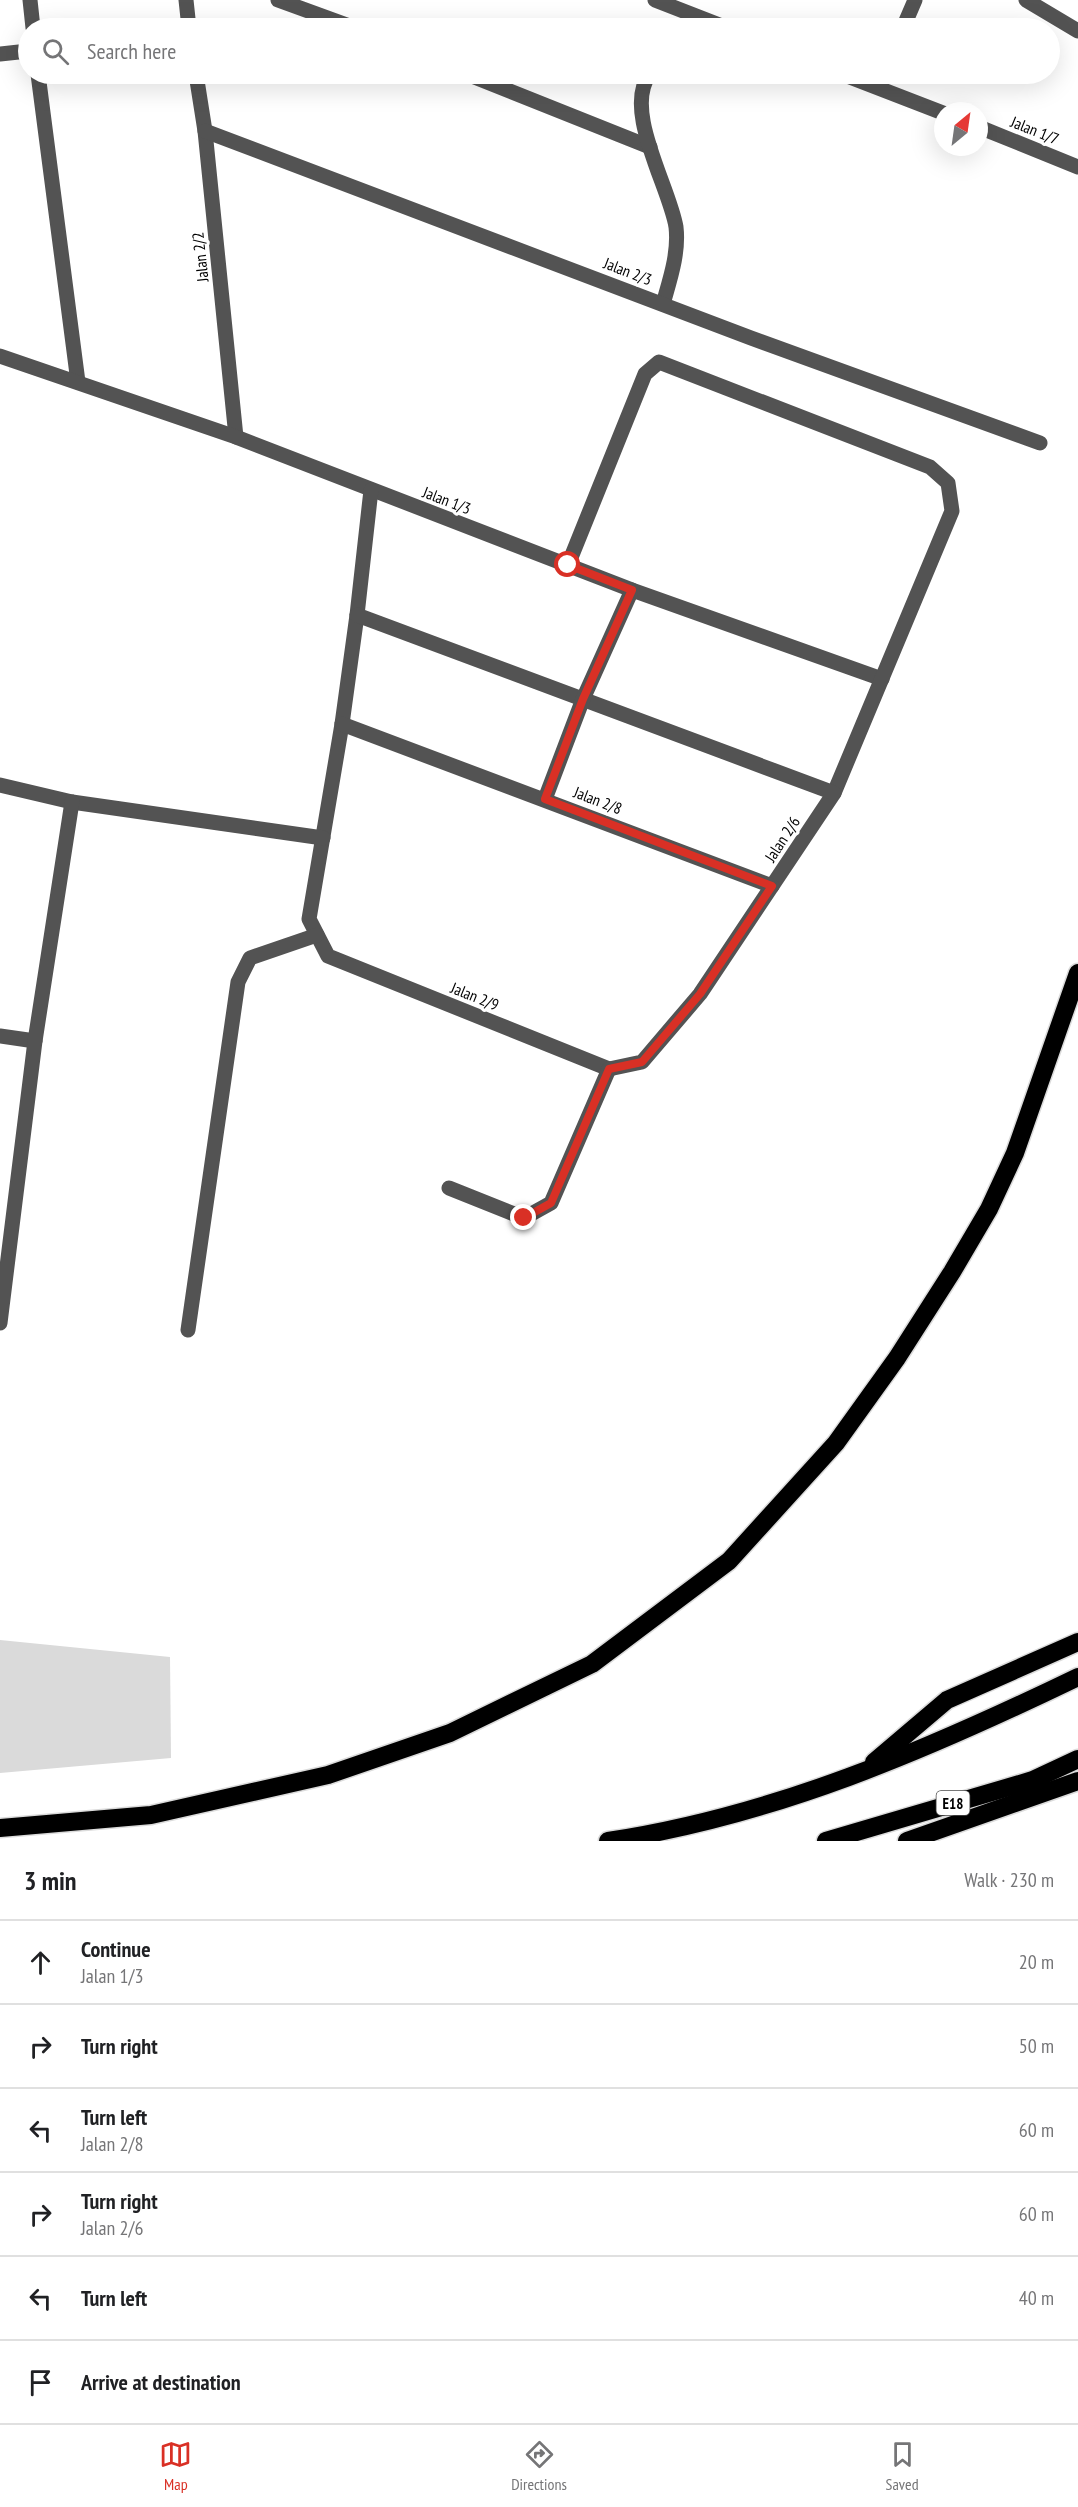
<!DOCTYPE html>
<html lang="en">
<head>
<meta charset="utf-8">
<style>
	:root { --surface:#fff; --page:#f6f6f6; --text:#202124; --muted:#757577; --line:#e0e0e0; --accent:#d93025 }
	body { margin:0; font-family:"PT Sans Narrow",sans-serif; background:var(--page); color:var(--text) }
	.compass { position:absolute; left:934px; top:102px; width:54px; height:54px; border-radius:50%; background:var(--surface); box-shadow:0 6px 24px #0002; rotate:29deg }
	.stop { position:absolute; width:18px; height:18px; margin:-14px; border:4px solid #d93025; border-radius:50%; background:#fff }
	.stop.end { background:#d93025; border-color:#fff; box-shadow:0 2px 6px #0008 }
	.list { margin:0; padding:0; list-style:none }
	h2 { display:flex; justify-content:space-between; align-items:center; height:78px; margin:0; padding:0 24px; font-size:26px }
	h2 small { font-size:20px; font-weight:400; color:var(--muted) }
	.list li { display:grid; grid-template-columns:39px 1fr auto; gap:18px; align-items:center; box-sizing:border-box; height:84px; padding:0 24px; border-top:2px solid var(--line) }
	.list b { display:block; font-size:22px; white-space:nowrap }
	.list p { margin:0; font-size:20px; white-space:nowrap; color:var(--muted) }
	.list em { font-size:20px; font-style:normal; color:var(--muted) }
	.icon { flex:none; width:33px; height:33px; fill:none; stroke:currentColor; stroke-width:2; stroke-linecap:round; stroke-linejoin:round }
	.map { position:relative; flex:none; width:1078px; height:1841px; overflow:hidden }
	.search { position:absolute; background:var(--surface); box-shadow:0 6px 24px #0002; left:18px; right:18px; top:18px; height:66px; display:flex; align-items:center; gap:15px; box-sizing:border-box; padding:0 21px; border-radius:33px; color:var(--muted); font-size:22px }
	.sheet { height:582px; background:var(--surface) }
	nav { display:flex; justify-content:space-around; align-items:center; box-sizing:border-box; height:84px; border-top:2px solid var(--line); background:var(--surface); font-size:16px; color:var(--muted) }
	nav a { display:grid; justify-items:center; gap:3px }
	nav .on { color:var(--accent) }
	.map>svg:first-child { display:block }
	.green { fill:#dadada }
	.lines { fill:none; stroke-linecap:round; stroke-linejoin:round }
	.highway-casing { stroke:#dbdbdb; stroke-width:21 }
	.minor { stroke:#535353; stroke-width:15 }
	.highway { stroke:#000; stroke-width:18 }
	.route { stroke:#d93025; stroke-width:8 }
	.labels { text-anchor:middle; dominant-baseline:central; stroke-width:6; stroke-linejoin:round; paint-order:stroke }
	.shield { fill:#fff; stroke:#4c4c4c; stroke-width:1.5 }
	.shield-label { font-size:15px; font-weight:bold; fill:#000 }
	.street-label { font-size:16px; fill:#000; stroke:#fff }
</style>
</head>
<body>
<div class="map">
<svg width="1078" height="1841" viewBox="0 0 1078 1841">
	<rect width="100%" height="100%" fill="#fff"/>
	<polygon class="green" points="0,1640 170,1657 171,1758 0,1773"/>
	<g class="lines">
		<defs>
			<g id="highway">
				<polyline points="874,1762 947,1700 1078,1642"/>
				<polyline points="0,1828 151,1815 328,1775 450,1733 592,1664 729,1561 836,1443 897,1358 952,1272 989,1209 1015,1153 1078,973"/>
				<path d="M608 1841C774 1816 927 1750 1078 1677"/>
				<polyline points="826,1841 1033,1780 1078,1759"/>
				<polyline points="907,1841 1078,1781"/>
			</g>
		</defs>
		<use href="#highway" class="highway-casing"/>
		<g class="minor">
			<polyline points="30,0 33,28"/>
			<polyline points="186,0 189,28"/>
			<polyline points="278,0 355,28"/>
			<polyline points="655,0 727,28"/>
			<polyline points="1026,0 1078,31"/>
			<polyline points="903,28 915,0"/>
			<polyline points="0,54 28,51"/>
			<polyline points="38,74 78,382"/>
			<polyline points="196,74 205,131 236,437"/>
			<polyline points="467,74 650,147"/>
			<path d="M650 74C622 109 670 188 676 227 679 253 670 279 663 304"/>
			<polyline points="842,74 943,113"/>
			<polyline points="979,127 1078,167"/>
			<polyline points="205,131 751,338 1040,443"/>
			<polyline points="0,356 236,437 632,590 882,679"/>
			<polyline points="371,490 357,615 342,724 309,919 328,956 609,1069"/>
			<polyline points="568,565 645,374 659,362 930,467 948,483 952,511 834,793 700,994 642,1062 609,1069"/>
			<polyline points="357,615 834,793"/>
			<polyline points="342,724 772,886"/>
			<polyline points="0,785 72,802 323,838"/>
			<polyline points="545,799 583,699 632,590"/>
			<polyline points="0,1036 35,1041"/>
			<polyline points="449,1188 524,1218 551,1203 609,1069"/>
			<polyline points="0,1323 35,1041 72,802"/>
			<polyline points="188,1330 238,982 250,958 317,935"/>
		</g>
		<use href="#highway" class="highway"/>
	</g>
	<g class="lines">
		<polyline class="route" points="524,1218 551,1203 609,1069 642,1062 700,994 772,886 545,799 583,699 632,590 568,565"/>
	</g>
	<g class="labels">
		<rect class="shield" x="936.5" y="1791" width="33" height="24" rx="4.5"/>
		<g class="shield-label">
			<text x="953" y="1803">E18</text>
		</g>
		<g class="street-label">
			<text transform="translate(1035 130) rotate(22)">Jalan 1/7</text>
			<text transform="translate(200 257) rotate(-96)">Jalan 2/2</text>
			<text transform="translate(628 271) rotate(21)">Jalan 2/3</text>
			<text transform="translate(447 500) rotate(21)">Jalan 1/3</text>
			<text transform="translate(598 800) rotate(21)">Jalan 2/8</text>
			<text transform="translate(782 839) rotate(-57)">Jalan 2/6</text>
			<text transform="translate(475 996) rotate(22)">Jalan 2/9</text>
		</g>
	</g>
</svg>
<svg class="compass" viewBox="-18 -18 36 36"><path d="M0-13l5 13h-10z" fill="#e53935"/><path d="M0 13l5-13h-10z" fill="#757577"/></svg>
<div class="stop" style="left:568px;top:565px"></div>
<div class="stop end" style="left:524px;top:1218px"></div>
<div class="search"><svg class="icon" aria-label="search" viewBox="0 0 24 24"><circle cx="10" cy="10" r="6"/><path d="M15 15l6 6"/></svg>Search here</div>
</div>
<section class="sheet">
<h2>3 min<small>Walk · 230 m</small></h2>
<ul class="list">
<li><svg class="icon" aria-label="ahead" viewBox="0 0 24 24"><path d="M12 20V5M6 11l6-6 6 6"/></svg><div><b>Continue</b><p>Jalan 1/3</p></div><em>20 m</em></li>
<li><svg class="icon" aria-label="right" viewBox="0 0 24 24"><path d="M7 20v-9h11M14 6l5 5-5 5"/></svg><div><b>Turn right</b></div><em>50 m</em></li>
<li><svg class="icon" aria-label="left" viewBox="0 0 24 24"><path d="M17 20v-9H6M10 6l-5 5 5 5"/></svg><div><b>Turn left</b><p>Jalan 2/8</p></div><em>60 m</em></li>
<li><svg class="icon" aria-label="right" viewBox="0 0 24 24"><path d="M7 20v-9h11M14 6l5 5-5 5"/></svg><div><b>Turn right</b><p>Jalan 2/6</p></div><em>60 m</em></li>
<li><svg class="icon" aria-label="left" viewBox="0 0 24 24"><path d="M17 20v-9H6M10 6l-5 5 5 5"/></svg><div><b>Turn left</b></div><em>40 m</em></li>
<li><svg class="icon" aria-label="arrive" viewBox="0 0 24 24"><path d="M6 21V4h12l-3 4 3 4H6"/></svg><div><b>Arrive at destination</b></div></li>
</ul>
</section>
<nav>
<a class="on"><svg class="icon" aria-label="map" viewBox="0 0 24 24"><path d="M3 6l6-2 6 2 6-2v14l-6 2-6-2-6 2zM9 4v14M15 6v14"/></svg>Map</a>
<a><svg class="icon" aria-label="directions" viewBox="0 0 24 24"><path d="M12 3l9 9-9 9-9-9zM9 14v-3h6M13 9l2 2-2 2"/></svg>Directions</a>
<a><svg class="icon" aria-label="saved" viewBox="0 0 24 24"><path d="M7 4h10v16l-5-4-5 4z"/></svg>Saved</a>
</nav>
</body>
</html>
